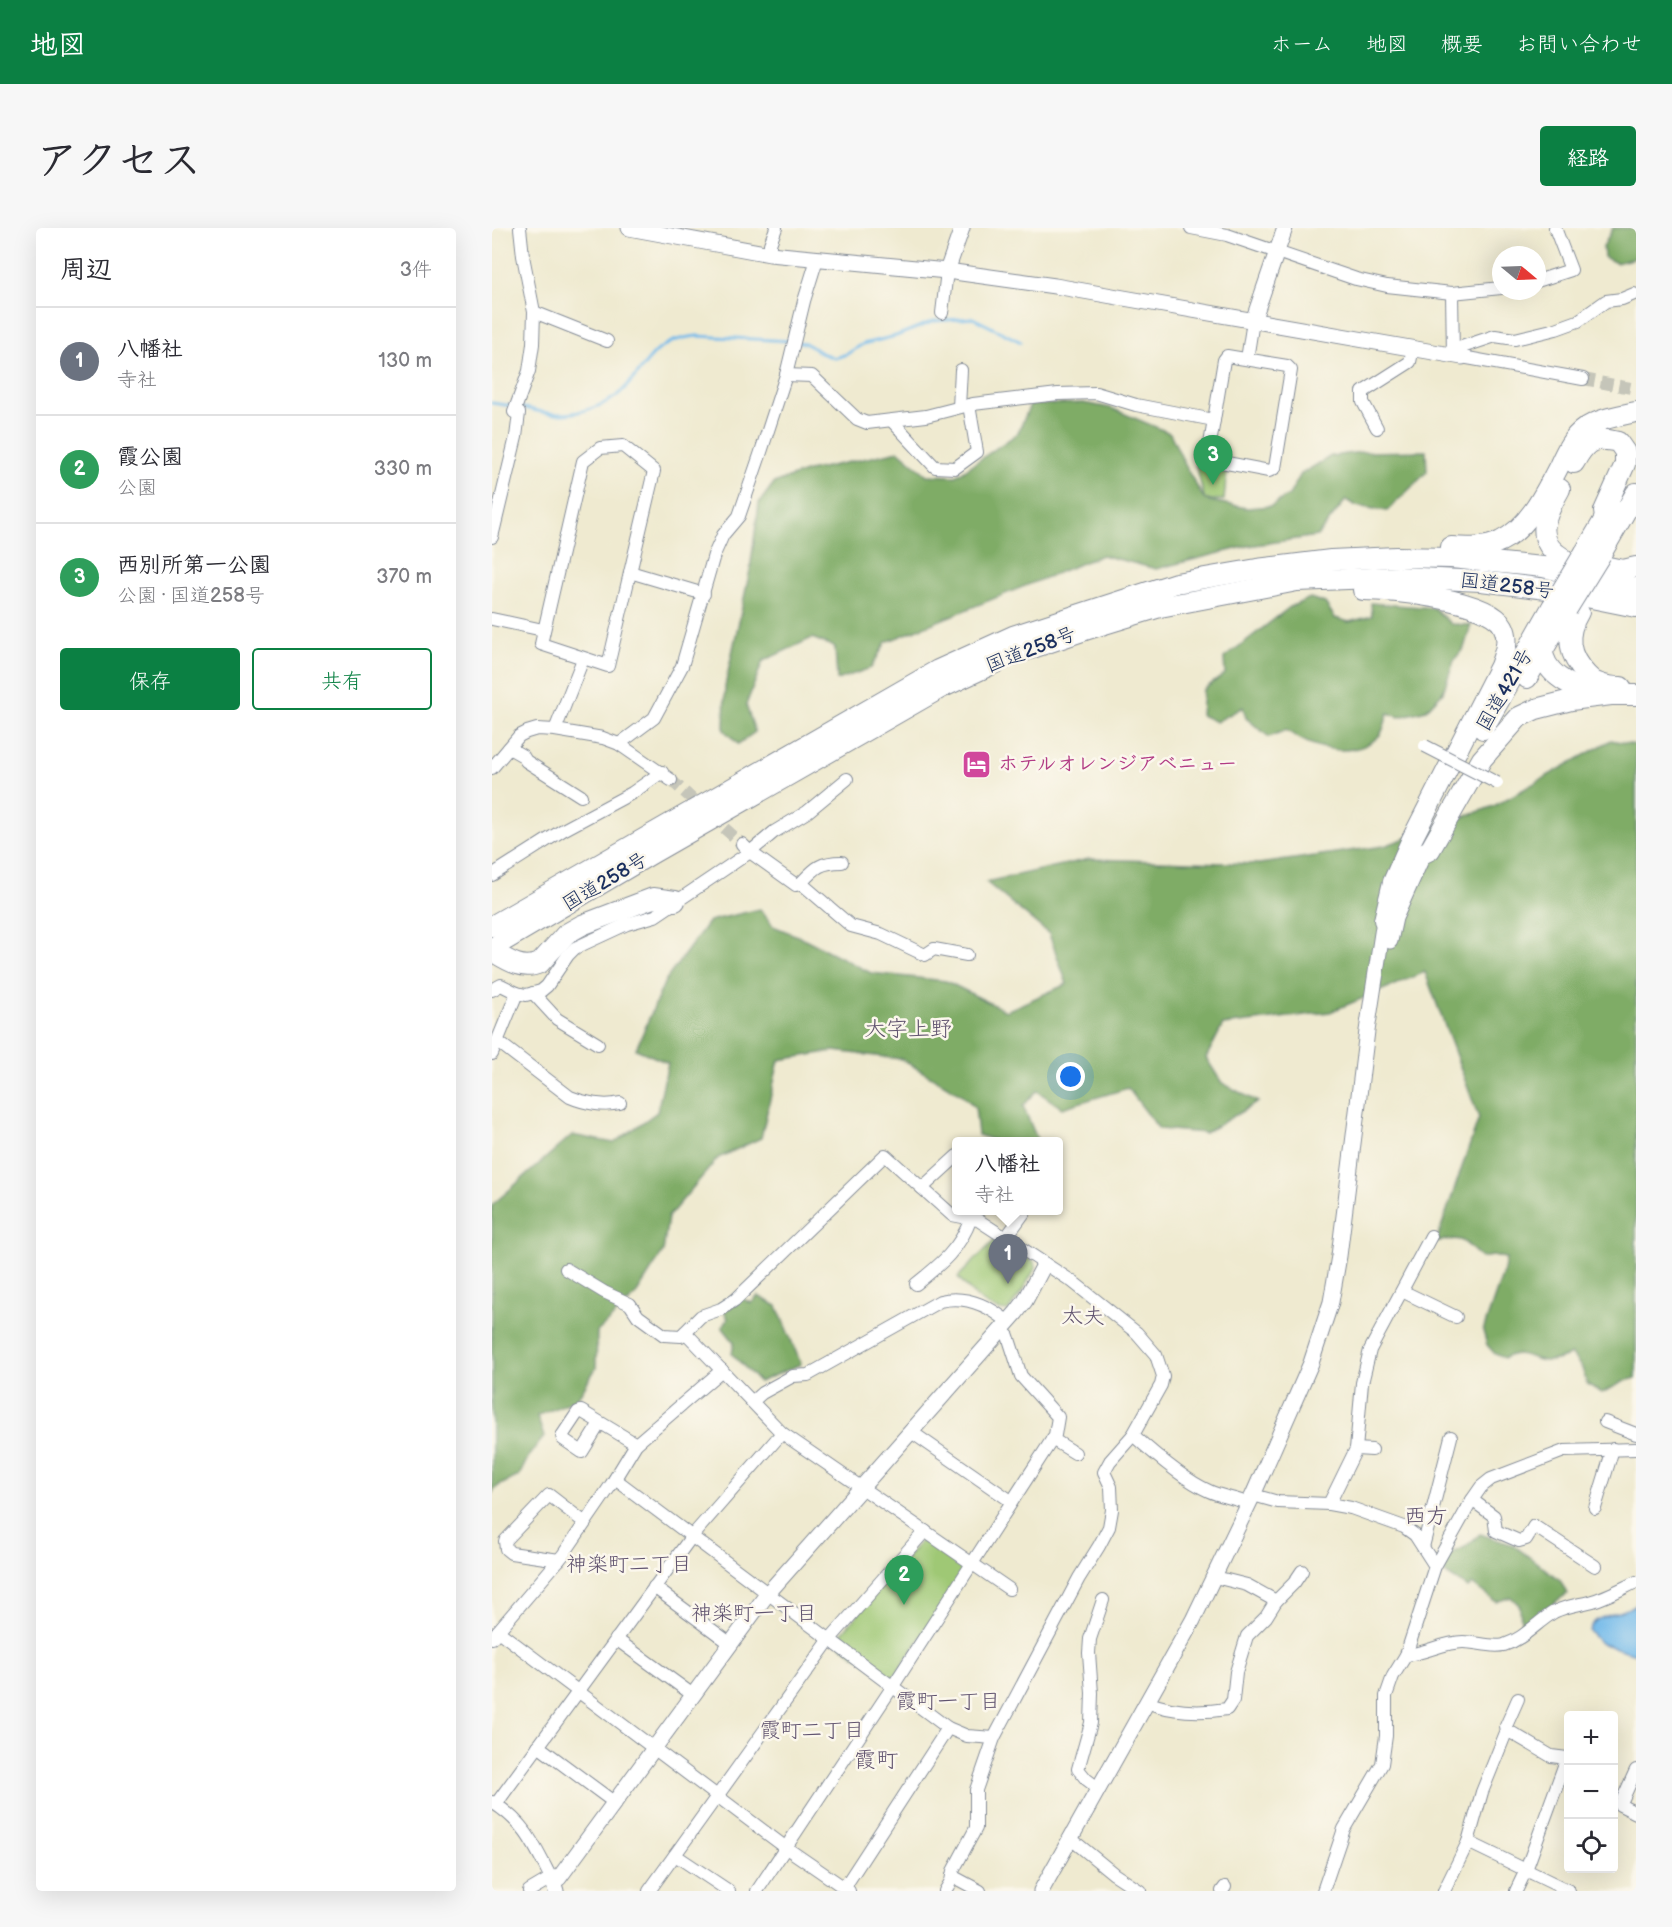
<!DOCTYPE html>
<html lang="ja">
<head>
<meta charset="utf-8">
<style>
	:root { --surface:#fff; --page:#f7f7f7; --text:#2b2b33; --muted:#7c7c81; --line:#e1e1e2; --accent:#0b8043 }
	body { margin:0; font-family:"Balsamiq Sans","Klee One",sans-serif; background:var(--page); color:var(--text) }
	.controls { position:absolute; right:18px; bottom:18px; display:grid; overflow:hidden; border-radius:6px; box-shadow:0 6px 24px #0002 }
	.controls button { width:54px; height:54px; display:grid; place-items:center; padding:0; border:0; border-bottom:2px solid var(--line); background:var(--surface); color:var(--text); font:30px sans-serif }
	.compass { position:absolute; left:1000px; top:18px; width:54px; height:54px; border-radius:50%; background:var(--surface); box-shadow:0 6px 24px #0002; rotate:109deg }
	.you { position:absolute; left:579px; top:849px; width:21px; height:21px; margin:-15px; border:4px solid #fff; border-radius:50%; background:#1a73e8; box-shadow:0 0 0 9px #1a73e833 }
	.badge { display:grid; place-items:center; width:39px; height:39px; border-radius:50%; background:var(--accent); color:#fff; font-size:20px; font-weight:700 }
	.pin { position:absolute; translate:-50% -50px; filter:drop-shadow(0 2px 3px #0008) }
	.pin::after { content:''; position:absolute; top:32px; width:21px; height:18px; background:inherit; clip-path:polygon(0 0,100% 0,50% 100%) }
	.popup { position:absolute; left:460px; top:909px; width:111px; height:78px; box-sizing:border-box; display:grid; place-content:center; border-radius:6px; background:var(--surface); filter:drop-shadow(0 2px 4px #0005); font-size:20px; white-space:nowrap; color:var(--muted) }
	.popup b { font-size:22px; color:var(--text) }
	.popup::after { content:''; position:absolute; left:50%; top:100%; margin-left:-12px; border:12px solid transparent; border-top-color:var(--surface) }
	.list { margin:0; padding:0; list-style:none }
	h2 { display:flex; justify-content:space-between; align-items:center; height:78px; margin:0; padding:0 24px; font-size:26px }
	h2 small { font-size:20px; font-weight:400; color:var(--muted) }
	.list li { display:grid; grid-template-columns:39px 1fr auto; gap:18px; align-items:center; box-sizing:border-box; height:108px; padding:0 24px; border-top:2px solid var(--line) }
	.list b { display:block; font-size:22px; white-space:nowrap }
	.list p { margin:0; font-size:20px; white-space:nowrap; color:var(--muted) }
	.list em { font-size:20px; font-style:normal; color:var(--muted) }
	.actions { display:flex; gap:12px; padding:18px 24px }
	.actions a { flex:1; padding:14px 0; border:2px solid var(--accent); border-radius:6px; text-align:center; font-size:21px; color:var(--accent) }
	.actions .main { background:var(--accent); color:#fff }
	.icon { flex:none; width:33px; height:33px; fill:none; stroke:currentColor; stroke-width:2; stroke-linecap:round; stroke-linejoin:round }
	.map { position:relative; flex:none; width:1144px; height:1663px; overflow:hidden; border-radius:6px }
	header { display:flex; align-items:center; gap:36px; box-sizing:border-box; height:84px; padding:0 30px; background:var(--accent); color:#fff }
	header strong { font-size:28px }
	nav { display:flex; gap:33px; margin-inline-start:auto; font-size:21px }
	.intro { display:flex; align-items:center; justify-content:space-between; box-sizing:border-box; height:144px; padding:0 36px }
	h1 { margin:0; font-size:42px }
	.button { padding:15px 27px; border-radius:6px; background:var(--accent); color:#fff; font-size:21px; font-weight:700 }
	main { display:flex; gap:36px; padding:0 36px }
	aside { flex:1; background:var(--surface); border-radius:6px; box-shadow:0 6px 24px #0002 }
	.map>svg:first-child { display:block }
	.green { fill:#9fc874; stroke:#5d7c69; stroke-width:1.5 }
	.forest { fill:#7fac66; stroke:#4d6e62; stroke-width:1.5 }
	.water { fill:#72baea; stroke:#4674a4; stroke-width:1.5 }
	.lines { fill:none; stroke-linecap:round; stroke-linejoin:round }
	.stream { stroke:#72baea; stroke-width:3 }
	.minor-tunnel { stroke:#c5c5b9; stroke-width:12; stroke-dasharray:12 6; stroke-linecap:butt }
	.minor-casing { stroke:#858c97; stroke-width:14 }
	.tertiary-casing { stroke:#858c97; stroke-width:17 }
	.trunk-casing { stroke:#858c97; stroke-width:22 }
	.minor { stroke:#fff; stroke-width:12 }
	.tertiary { stroke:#fff; stroke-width:15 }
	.trunk { stroke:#fff; stroke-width:20 }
	.minor-bridge-casing { stroke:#858c97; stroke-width:14; stroke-linecap:butt }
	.trunk-bridge-casing { stroke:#858c97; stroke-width:22; stroke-linecap:butt }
	.minor-bridge { stroke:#fff; stroke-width:12 }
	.trunk-bridge { stroke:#fff; stroke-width:20 }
	.labels { text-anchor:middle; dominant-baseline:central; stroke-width:5; stroke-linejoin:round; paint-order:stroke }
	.street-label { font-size:20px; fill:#1b2f5e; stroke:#fbf7ec }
	.hotel-label { font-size:20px; font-weight:bold; fill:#b23c85; stroke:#fbf7ec; text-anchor:start }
	.neighbourhood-label { font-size:21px; fill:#60536f; stroke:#fbf7ec }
	.quarter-label { font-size:22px; fill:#60536f; stroke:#fbf7ec }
</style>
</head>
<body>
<header>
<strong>地図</strong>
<nav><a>ホーム</a><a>地図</a><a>概要</a><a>お問い合わせ</a></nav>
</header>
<div class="intro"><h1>アクセス</h1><a class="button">経路</a></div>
<main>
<aside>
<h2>周辺<small>3件</small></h2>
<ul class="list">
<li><span class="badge" style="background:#6b7280">1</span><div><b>八幡社</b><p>寺社</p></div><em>130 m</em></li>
<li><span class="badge" style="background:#2e9e5b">2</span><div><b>霞公園</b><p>公園</p></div><em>330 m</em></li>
<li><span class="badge" style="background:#2e9e5b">3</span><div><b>西別所第一公園</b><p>公園 · 国道258号</p></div><em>370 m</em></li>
</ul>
<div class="actions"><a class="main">保存</a><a>共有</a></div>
</aside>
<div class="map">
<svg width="1144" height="1663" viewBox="0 0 1144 1663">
	<rect width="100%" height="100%" fill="#fbf7ec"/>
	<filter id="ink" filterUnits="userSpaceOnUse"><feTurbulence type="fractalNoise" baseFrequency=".0167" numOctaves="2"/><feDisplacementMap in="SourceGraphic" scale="12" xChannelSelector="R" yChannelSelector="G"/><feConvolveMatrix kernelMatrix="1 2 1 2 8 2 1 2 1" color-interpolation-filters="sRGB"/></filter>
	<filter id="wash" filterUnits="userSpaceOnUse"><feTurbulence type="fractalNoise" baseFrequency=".008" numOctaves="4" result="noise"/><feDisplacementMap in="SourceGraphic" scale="24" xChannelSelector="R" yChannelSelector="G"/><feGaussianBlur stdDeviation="1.35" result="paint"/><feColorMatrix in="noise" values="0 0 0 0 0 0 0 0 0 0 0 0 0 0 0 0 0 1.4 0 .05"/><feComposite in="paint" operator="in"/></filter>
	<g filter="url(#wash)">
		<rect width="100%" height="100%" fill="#efead0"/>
		<g class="green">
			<polygon points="704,237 735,241 732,272 713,272"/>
			<path d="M505 1010 542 1034 544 1039 529 1065 516 1083C494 1083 479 1064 466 1049Z"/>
			<polygon points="431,1310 474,1341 400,1453 343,1413"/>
		</g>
		<g class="forest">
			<polygon points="1121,0 1144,0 1144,30 1124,35 1112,29 1111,19"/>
			<polygon points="591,175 619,180 678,205 697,245 713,272 755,280 779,278 797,267 809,246 839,228 870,224 934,223 935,244 895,283 864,278 854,272 825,308 756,318 664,341 610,327 394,414 379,440 345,452 343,419 320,410 271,433 254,477 263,504 246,516 232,502 233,458 258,342 267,275 282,255 316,243 407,223 435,247 464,248 526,205 538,177"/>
			<path d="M818 370 833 375 843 390 857 394 880 388 879 375 942 380 959 396 979 397 972 420 962 432 951 464 934 482 907 489 896 485C894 491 892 502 888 507 862 533 819 521 794 502L777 509 754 490 751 479 724 494 709 487 711 462 733 446 732 430 798 379Z"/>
			<path d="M1119 512 1144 517V1150L1133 1153 1110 1165 1095 1156 1090 1140 1079 1126C1072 1130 1063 1133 1055 1133 1039 1133 1030 1120 1012 1130L1003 1126 995 1117 991 1103 1012 1042 1014 1030 1000 1028 989 1030C969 1011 973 1008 944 1014L987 890 933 744 838 784 731 797 714 830 730 855 766 874 713 905 667 901 636 860 570 880 545 863 531 878 546 913H504L486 907 483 879 469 866 409 831 342 823 287 832 269 910 226 930 176 989 171 1024 143 1068 105 1104 104 1140 85 1171 45 1188 52 1209 38 1226 27 1248 6 1258 0 1265V977L80 907 122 915 165 884 176 835 144 821 173 753 217 693 268 681 281 698 313 711 379 745 454 753 514 783 575 756 557 706 494 654 597 631 767 636 892 618 1002 578Z"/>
			<polygon points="266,1068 285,1078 309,1136 267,1154 240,1126 242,1114 230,1099 236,1091 232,1083 251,1071 260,1075"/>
			<polygon points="988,1306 1021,1317 1068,1352 1075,1366 1054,1380 1038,1399 1029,1396 1028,1378 1019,1369 1004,1374 980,1356 976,1360 948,1342 955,1327 973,1319"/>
		</g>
		<path class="water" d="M1144 1376V1426L1108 1415 1097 1403C1101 1385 1128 1388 1144 1376Z"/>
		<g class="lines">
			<g class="stream">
				<polyline points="305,114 313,115 329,125 343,130 355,126 371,116 404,108 442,93 481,90 529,114"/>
				<polyline points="0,175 21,178"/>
				<path d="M27 179C41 181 55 187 69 186 87 186 116 177 129 164 159 136 157 113 205 108L298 113"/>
			</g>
		</g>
	</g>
	<g filter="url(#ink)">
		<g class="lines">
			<g class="minor-tunnel">
				<polyline points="1091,151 1144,161"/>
				<polyline points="179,552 250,616"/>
			</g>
			<defs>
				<g id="minor">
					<polyline points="699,0 735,7 864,51 895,58 960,65 1009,60"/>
					<polyline points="278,26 278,16 284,0"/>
					<polyline points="1045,53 1079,42 1063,0"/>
					<polyline points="960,65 961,127"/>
					<polyline points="42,84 115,113"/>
					<polyline points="450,85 455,43"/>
					<polyline points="961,122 1003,108 1023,111 1064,101 1086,93 1114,73 1130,71 1142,66"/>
					<polygon points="735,128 795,138 799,142 783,240 777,243 719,232 716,228 732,132"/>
					<polyline points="970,129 1091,151"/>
					<polyline points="755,131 761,93"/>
					<polyline points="294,147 320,148 365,191 375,195 434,188 481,176 566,166 604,165 644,177 722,192"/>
					<polyline points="467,179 469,142"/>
					<polyline points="22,184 37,143 41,116 42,84 31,28 28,0"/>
					<polyline points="400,193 443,239 463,240 485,224 477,177"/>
					<polyline points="885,200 871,174 871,164 918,134 921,120"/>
					<polygon points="131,218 162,243 116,438 49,416 91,233 108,220"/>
					<polyline points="0,309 24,209 27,185"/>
					<polyline points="138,344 212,366"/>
					<polyline points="0,391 51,402"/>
					<polyline points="63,502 91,431"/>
					<polyline points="127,516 162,490 190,438 222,327 231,307 247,288 268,227 294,147 312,73 325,31"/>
					<polyline points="17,520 31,528 34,533 89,568"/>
					<polyline points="0,540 27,508 35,504 45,501 63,502 111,510 127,516 179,552"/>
					<polyline points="355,551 315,584 282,604 258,624 304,657 309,655 359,698 389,706 433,727 442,721 475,727"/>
					<polyline points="0,647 71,602 140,565 170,544"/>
					<path d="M309 655C323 640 328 634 350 634"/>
					<polyline points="0,762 9,757 25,765"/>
					<polyline points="41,765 65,791 106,816"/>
					<path d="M5 813 78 869C92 875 112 879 128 875"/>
					<polyline points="0,826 25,765 34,767 49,763 55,758 76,727 83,720 135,696 163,688 258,624 250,616"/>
					<polyline points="430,960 465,928"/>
					<polyline points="513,1011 534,982"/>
					<path d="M74 1041 112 1064 138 1076 146 1088 172 1107 189 1108 209 1088 229 1081 243 1072 393 927 460 987 486 992 581 1054 645 1105 664 1127 671 1148 669 1157 641 1207C661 1225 692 1252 717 1263 730 1269 744 1270 757 1276"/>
					<path d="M424 1056C449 1036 468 1021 479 990"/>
					<polyline points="910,1063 964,1089"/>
					<polyline points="193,1104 290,1205 517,1361"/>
					<path d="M261 1173 270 1165 301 1148 316 1147 448 1073C474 1067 496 1077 516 1094"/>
					<polyline points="1113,1194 1144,1206"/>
					<polyline points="108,1195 90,1224 71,1211 70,1208 86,1184 89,1183 144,1216"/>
					<polyline points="418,1203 519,1273"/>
					<polyline points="560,1211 583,1225"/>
					<polyline points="864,1221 880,1222"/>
					<polyline points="123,1251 456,1500 475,1508 502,1510"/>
					<polyline points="761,1267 786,1274 837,1276 859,1280 912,1299 923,1307 943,1338"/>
					<polyline points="980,1272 1002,1288 1004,1303 1027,1313 1034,1311 1042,1298 1103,1338"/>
					<polyline points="837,1276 864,1221 870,1155 878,1122 939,1008"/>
					<polyline points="1103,1280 1121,1221"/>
					<polyline points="931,1319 959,1209"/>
					<polyline points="67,1332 19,1325 14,1321 13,1313 57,1267 92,1294"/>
					<polyline points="723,1349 755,1357 784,1373"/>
					<polyline points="162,1359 239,1416"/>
					<polyline points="6,1403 293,1619 357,1663"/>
					<polyline points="0,1410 71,1327 119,1257 144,1216 230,1142"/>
					<polyline points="124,1411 201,1467"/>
					<path d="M914 1427C933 1426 951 1414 971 1414 985 1414 999 1420 1012 1417 1032 1411 1045 1394 1062 1384 1074 1378 1085 1377 1097 1374 1113 1370 1129 1361 1144 1354"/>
					<path d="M655 1474C679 1484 709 1485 735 1481L741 1472 744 1444 755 1408 774 1389 784 1373 802 1355 810 1343"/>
					<polyline points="1015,1502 1014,1498 1026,1471"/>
					<polyline points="46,1518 123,1575"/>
					<polyline points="1144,1542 1128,1577 1144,1585"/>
					<polyline points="606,1560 594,1551 586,1541 599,1495 600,1465 597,1425 598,1411 611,1372"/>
					<path d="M0 1574C35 1596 43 1619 61 1654"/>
					<polyline points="4,1576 200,1308 290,1205"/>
					<polyline points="578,1610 622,1646 648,1663"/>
					<polyline points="976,1614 1077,1663"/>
					<polyline points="183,1627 237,1663"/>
					<polyline points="460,1648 488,1663"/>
					<polyline points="352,1660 456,1500"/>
					<polyline points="37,1663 59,1650"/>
					<polyline points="157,1663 338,1411 433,1303"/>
					<polyline points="265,1663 401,1458 563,1207 566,1189 529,1148 516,1108 509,1101"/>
					<polyline points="453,1663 459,1653 461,1643 484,1600 484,1562 502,1510 587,1350 607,1318 617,1299 620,1282 619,1259 612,1244 618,1233 641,1207"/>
					<polyline points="730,1663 733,1659"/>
					<polyline points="831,1663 852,1601 890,1536 894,1508 894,1468 901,1448 914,1427 943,1338 980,1272 989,1259 999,1251 1072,1223 1144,1221"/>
					<polyline points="952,1663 976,1614 990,1564 1015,1502 1059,1528 1075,1530 1034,1642 1024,1663"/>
				</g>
				<g id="tertiary">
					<polyline points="137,0 278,26 455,43 563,58 970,129"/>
					<polyline points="455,43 470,0"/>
					<polyline points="761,93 793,0"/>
					<polyline points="898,713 903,690 932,625"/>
					<polyline points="64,1663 61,1654 67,1650 276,1365 524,1085 533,1073 552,1037"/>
					<polyline points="549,1663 701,1392 761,1267 819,1135 839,1074 847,1028 875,803 892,692"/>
				</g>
				<g id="trunk">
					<path d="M1082 235C1094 213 1101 208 1126 214L1133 224V236L1112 283 1113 290"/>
					<path d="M1068 261C1054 286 1040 312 1071 330"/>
					<path d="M959 319C975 320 994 321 1009 313 1037 299 1053 265 1067 238 1073 225 1080 209 1092 201 1108 190 1126 188 1144 184"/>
					<polyline points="1093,324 1119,280"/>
					<polyline points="1109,326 1144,265"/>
					<polyline points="1087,333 1131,342 1144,339"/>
					<path d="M871 362C900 362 997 371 1011 398 1018 411 1013 424 1008 438L920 611 901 654 892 692"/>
					<path d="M1087 384C1073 407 1076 428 1095 447 1098 450 1102 454 1106 455 1113 458 1122 459 1129 459"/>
					<path d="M1049 415C1050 419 1050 425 1052 429 1058 450 1087 463 1107 465"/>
					<polyline points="1035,450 1075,381"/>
					<polyline points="991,501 1060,379"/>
					<polyline points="932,625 938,622 990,531 1027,489 1044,481 1079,472 1119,467 1144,467"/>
					<polyline points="0,698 446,442 521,408 684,355 765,341 839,332 904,329 959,330 1051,339 1144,360"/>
					<polyline points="0,720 159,626 447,461 520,427 593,402 668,379 805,353 906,349 989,353 1055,361 1144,379"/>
					<path d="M0 723C15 732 30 743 48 735L74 706 90 697 161 670 183 673"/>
				</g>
			</defs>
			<use href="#minor" class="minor-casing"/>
			<use href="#tertiary" class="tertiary-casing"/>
			<use href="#trunk" class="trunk-casing"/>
			<use href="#minor" class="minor"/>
			<use href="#tertiary" class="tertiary"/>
			<use href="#trunk" class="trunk"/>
			<defs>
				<polyline id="minor-bridge" points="933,518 1005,555"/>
				<g id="trunk-bridge">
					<polyline points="1060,379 1093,324"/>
					<polyline points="1075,381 1109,326"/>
				</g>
			</defs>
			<use href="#minor-bridge" class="minor-bridge-casing"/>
			<use href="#trunk-bridge" class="trunk-bridge-casing"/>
			<use href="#minor-bridge" class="minor-bridge"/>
			<use href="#trunk-bridge" class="trunk-bridge"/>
		</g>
	</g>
	<defs>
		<symbol id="hotel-square" viewBox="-11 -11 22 22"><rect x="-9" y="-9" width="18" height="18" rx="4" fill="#d1479c" stroke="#fbf7ec"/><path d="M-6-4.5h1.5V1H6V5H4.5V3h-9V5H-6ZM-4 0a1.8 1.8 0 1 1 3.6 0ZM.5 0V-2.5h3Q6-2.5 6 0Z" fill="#fff"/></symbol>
	</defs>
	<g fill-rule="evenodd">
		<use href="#hotel-square" x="468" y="520" width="33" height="33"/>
	</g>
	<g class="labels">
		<g class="street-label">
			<text transform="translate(1015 358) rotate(7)">国道258号</text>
			<text transform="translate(539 422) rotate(-21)">国道258号</text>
			<text transform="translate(1013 462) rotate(-60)">国道421号</text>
			<text transform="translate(113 654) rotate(-31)">国道258号</text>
		</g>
		<g class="hotel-label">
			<text x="506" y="536">ホテルオレンジアベニュー</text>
		</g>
		<g class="neighbourhood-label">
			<text x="137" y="1336">神楽町二丁目</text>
			<text x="262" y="1385">神楽町一丁目</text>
			<text x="456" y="1473">霞町一丁目</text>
			<text x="320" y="1502">霞町二丁目</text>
		</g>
		<g class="quarter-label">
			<text x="416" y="801">大字上野</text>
			<text x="591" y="1088">太夫</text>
			<text x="934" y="1288">西方</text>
			<text x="384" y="1532">霞町</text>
		</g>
	</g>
</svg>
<div class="controls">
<button>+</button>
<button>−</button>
<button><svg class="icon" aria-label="locate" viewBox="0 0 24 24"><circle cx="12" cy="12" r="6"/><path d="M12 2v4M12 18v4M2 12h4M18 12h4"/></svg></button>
</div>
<svg class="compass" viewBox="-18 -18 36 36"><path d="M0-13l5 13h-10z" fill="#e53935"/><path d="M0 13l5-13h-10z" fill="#7c7c81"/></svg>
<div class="you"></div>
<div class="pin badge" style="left:516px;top:1056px;background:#6b7280">1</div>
<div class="popup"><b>八幡社</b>寺社</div>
<div class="pin badge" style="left:412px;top:1377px;background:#2e9e5b">2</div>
<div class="pin badge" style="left:721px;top:257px;background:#2e9e5b">3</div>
</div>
</main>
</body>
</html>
